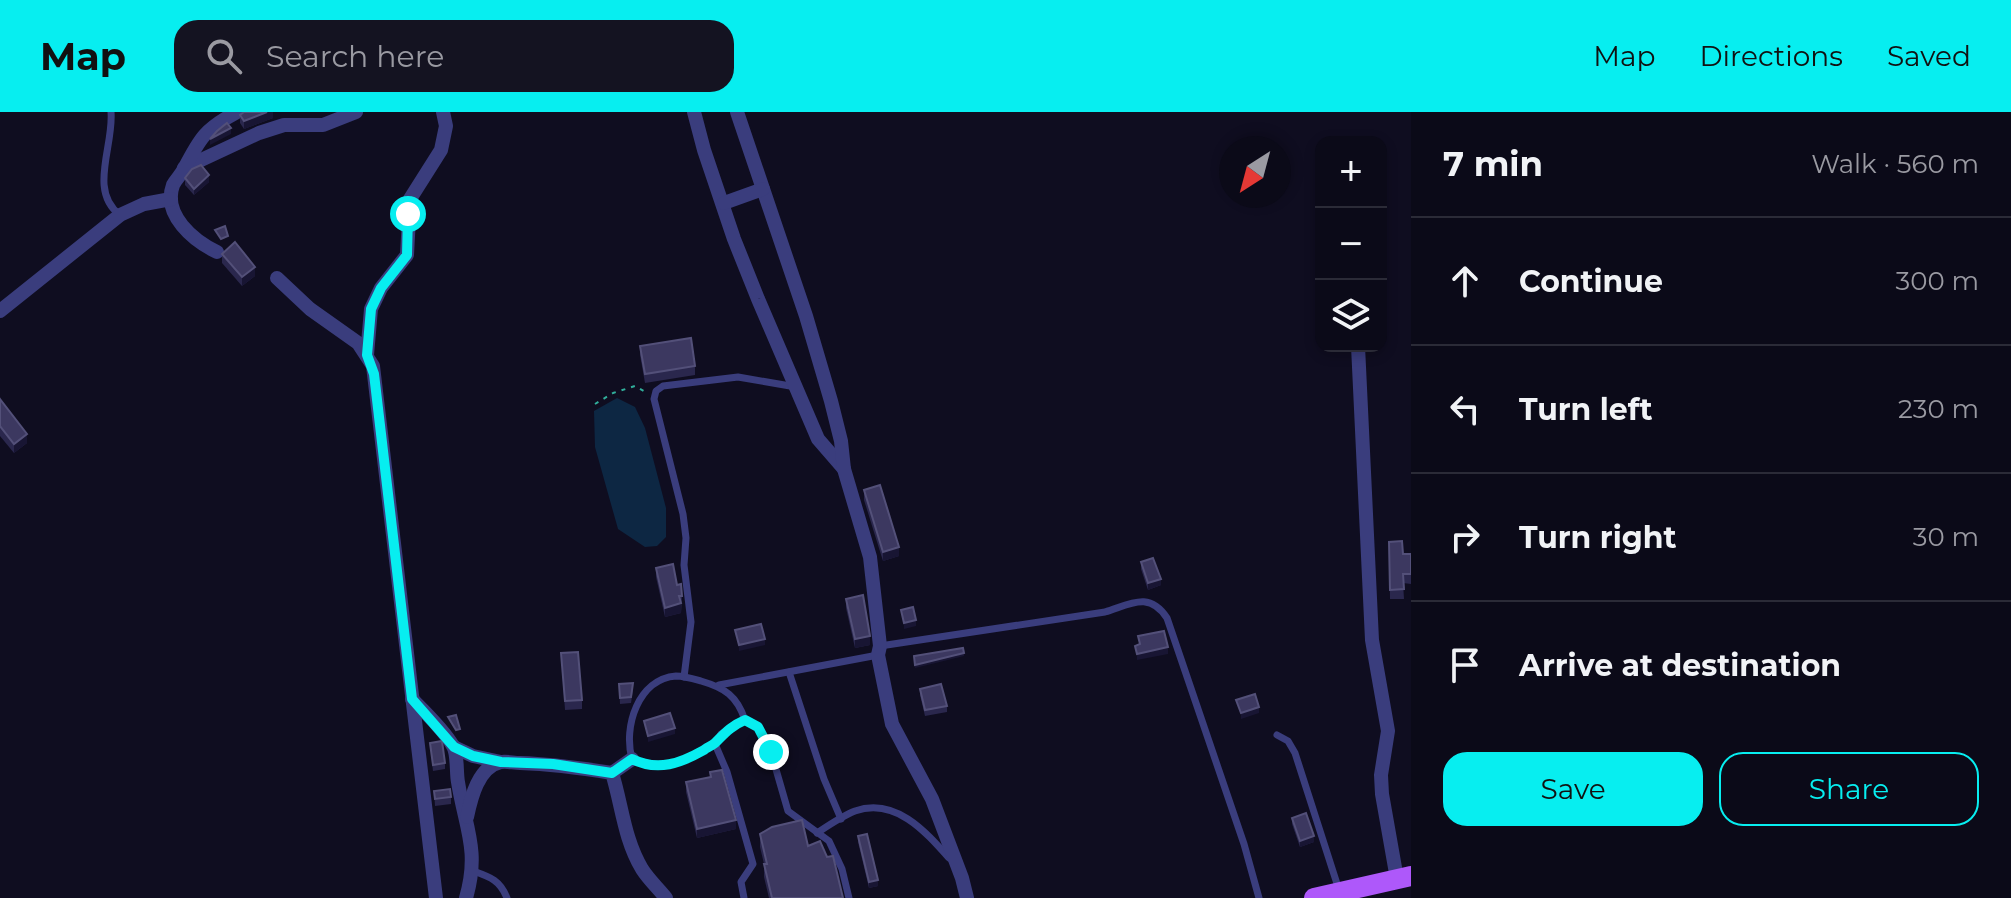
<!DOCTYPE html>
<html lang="en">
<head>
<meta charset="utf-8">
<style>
	:root { --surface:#0b0a18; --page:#141321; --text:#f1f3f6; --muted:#9a9aa2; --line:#2b2b37; --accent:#07eef0 }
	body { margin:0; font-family:Montserrat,sans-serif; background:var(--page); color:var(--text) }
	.controls { position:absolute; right:24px; top:24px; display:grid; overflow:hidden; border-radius:16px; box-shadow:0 4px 12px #0003 }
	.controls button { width:72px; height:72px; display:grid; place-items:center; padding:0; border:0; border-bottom:2px solid var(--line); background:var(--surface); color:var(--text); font:40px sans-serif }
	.compass { position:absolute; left:1219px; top:24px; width:72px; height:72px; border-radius:50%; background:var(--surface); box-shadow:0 4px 12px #0003; rotate:216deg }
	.stop { position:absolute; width:24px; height:24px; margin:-18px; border:6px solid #07eef0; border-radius:50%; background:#fff }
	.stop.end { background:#07eef0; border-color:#fff; box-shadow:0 2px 8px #0008 }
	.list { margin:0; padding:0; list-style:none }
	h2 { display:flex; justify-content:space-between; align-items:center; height:104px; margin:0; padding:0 32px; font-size:34px }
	h2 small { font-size:26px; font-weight:400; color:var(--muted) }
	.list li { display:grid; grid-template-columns:52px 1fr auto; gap:24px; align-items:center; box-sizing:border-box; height:128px; padding:0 32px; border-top:2px solid var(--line) }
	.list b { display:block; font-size:30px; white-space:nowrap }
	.list em { font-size:26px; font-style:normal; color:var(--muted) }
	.actions { display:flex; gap:16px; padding:24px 32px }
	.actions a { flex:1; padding:18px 0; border:2px solid var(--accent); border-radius:24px; text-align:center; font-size:28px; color:var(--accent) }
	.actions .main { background:var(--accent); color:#111 }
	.icon { flex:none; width:44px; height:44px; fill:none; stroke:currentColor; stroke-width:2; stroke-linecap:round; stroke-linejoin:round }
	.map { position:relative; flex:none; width:1411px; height:786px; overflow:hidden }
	header { display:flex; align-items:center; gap:48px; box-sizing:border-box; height:112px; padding:0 40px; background:var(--accent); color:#111 }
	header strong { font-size:38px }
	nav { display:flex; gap:44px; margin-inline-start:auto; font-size:28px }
	.search { width:560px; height:72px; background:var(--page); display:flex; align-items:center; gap:20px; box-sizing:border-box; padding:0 28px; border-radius:24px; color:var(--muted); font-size:30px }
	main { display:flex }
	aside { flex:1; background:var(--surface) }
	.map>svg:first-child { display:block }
	.water { fill:#0d2743 }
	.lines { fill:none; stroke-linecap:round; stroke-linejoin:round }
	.path { stroke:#31ae9b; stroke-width:2; stroke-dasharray:4 6; stroke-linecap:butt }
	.service { stroke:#3a3d7d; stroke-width:7 }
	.minor { stroke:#3a3d7d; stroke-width:14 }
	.primary { stroke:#ae58fa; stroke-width:20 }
	.wall { fill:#2a274d }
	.shaded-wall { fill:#181533 }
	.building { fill:#3c3860; stroke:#535079; stroke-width:2 }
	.route { stroke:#07eef0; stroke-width:10 }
</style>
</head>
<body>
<header>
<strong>Map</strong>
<div class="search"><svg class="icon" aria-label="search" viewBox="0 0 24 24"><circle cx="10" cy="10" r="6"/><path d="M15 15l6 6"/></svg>Search here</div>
<nav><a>Map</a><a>Directions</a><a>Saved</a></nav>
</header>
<main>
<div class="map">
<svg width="1411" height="786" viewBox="0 0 1411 786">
	<rect width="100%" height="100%" fill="#0f0d20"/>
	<polygon class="water" points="617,286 635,295 645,316 666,396 666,425 657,434 645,435 618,417 595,335 594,299"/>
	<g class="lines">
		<polyline class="path" points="595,292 613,281 635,274 647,281"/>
		<g class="service">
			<path d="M111 0C114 34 88 79 120 103"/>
			<path d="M880 534 1105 500C1131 492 1149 479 1167 506L1244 732 1259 786"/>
			<polyline points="789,560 824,667 841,707"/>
			<polyline points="684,565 691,510 684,453 686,426 683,402 654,287 656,279 663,274 738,265 796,275"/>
			<polyline points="719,573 878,543"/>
			<polyline points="1277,623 1288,629 1295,641 1339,778"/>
			<polyline points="715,632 721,622 745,608 758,615 771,640 788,699 829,729 842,757 849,786"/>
			<path d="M817 721C829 713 842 704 855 699 895 685 925 719 949 746"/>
			<path d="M473 759C490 765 500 768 507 786"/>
			<path d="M744 786 741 770 753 752 727 660 715 632C686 647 666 663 632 647 623 615 638 567 676 564 684 564 694 567 701 569 725 576 737 584 745 608"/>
		</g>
		<g class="minor">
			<polyline points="694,0 704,38 734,127 758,187 818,327 844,357"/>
			<polyline points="737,0 806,204 831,289 841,329 844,357 870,445 880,534 878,543 892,612 932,687 962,766 967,786"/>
			<polyline points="184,56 259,21 284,13 323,13 356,0"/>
			<polyline points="724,91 763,77"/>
			<path d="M217 140C194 129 162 103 173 73 176 67 181 63 184 57 200 26 205 17 237 0"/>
			<polyline points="277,166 310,197 358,231 373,254 436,786"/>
			<polyline points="0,199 120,103 144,92 171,87"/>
			<polyline points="1358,234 1372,528 1388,619 1381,663 1382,682 1397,767"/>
			<polyline points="367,243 371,197 381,176 407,143 410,87 441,38 446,14 443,0"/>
			<path d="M412 587C425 600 444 618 453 634 458 642 456 660 458 670 465 715 480 738 466 786"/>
			<polyline points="454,635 473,644 501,650"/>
			<polyline points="612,661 632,647"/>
			<path d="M467 705C471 686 478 655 501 650 506 649 514 651 520 651 551 652 581 656 612 661 622 693 624 727 642 757 649 768 658 776 666 786"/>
		</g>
		<polyline class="primary" points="1314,786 1411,764"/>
	</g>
	<g class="wall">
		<polygon points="273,0 273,6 244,17 240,11 240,3"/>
		<polygon points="185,66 209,70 194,83 185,73"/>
		<polygon points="222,142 255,164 242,174 222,151"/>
		<polygon points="640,234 695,254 695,263 645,271 640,243"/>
		<polygon points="0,287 27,331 14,341 0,324"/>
		<polygon points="864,378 899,444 883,449 864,388"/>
		<polygon points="1389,430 1403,442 1411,442 1411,472 1403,471 1404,487 1390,487"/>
		<polygon points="1141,450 1161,473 1148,478 1141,457"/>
		<polygon points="656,456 677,473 682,484 681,501 665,505 656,465"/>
		<polygon points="846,487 870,533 855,536 846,496"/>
		<polygon points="561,541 582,588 582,597 565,598"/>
		<polygon points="619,572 633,577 631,591 620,592"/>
		<polygon points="920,577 947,594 947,600 925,604 920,583"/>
		<polygon points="430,631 445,651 445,657 433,659"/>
		<polygon points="710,660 736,717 697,726 686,680 686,670 710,665"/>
		<polygon points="434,679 451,685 451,692 435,694"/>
		<polygon points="1292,706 1314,730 1300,735 1292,712"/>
		<polygon points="760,722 808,734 843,786 769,786 764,765 764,752 760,735"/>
		<polygon points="858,724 878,774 869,776 858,730"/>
	</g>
	<g class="shaded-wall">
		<polygon points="267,0 273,0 273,6 244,17 244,9"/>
		<polygon points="231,16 231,22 210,33 210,27"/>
		<polygon points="209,63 209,70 194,83 194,77"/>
		<polygon points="255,155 255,164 242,174 242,165"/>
		<polygon points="27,322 27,331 14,341 14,332"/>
		<polygon points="899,435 899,444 883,449 883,440"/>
		<polygon points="1161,467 1161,473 1148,478 1148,471"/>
		<polygon points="681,491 681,501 665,505 665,496"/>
		<polygon points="916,508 916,514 904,517 904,511"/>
		<polygon points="870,524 870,533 855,536 855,527"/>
		<polygon points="765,527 765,533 739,539 739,533"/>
		<polygon points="1168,535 1168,542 1137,548 1137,542"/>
		<polygon points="964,541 964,544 915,556 915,553"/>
		<polygon points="1259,595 1259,601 1241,607 1241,601"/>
		<polygon points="675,616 675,622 648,630 648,624"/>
		<polygon points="736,708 736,717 697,726 697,717"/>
		<polygon points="1314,724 1314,730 1300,735 1300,729"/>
		<polygon points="878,768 878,774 869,776 869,770"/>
	</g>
	<g class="building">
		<polygon points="244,0 267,0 244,9 240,3"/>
		<polygon points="227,11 231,16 210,27 217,19"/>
		<polygon points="201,53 209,63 194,77 185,66 192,57"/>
		<polygon points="225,114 228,124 221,127 215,118"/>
		<polygon points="235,130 255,155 242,165 222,142"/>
		<polygon points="691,226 695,254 645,262 640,234"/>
		<polygon points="0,287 27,322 14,332 0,314"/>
		<polygon points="880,373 899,435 883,440 864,378"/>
		<polygon points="1402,429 1403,442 1411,442 1411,462 1403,462 1404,477 1390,478 1389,430"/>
		<polygon points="1153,446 1161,467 1148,471 1141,450"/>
		<polygon points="673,452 677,473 681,472 682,484 679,484 681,491 665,496 656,456"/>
		<polygon points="863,483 870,524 855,527 846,487"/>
		<polygon points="913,495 916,508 904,511 901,498"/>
		<polygon points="761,512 765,527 739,533 735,518"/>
		<polygon points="1164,519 1168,535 1137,542 1135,534 1140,532 1138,524"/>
		<polygon points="963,536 964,541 915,553 914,544"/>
		<polygon points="578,540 582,588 565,589 561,541"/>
		<polygon points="633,571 631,585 620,586 619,572"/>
		<polygon points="941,572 947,594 925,598 920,577"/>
		<polygon points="1255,582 1259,595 1241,601 1236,588"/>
		<polygon points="670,601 675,616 648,624 644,609"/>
		<polygon points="456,603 460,617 456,618 448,605"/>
		<polygon points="442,629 445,651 433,653 430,631"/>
		<polygon points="722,658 736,708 697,717 686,670 711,665 710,660"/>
		<polygon points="450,677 451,685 435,687 434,679"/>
		<polygon points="1306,701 1314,724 1300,729 1292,706"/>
		<polygon points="802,708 808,734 820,729 827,745 833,744 843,786 772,786 764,752 767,752 760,722 772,715"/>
		<polygon points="867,722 878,768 869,770 858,724"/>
	</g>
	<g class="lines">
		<path class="route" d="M408 102 407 143 381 176 371 197 367 243 374 262 412 587 454 635 473 644 501 650 553 652 612 661 632 647C658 660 681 651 704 638 706 636 713 633 715 631 725 621 731 614 745 608L758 615 771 640"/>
	</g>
</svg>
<div class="controls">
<button>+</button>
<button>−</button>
<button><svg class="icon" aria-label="layers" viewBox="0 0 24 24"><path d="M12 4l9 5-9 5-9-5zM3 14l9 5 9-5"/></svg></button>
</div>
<svg class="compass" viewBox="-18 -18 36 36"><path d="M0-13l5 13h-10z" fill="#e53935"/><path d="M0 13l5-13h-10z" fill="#9a9aa2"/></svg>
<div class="stop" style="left:408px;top:102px"></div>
<div class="stop end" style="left:771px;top:640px"></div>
</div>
<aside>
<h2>7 min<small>Walk · 560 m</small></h2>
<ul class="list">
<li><svg class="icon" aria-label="ahead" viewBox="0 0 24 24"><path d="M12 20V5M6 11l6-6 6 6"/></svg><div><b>Continue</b></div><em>300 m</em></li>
<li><svg class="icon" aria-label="left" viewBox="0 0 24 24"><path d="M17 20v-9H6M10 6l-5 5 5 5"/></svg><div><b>Turn left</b></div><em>230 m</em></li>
<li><svg class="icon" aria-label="right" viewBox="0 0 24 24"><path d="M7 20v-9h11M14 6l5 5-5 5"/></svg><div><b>Turn right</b></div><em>30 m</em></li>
<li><svg class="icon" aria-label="arrive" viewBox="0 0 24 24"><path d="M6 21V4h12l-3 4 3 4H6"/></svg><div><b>Arrive at destination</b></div></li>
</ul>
<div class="actions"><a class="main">Save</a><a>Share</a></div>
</aside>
</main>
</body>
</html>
